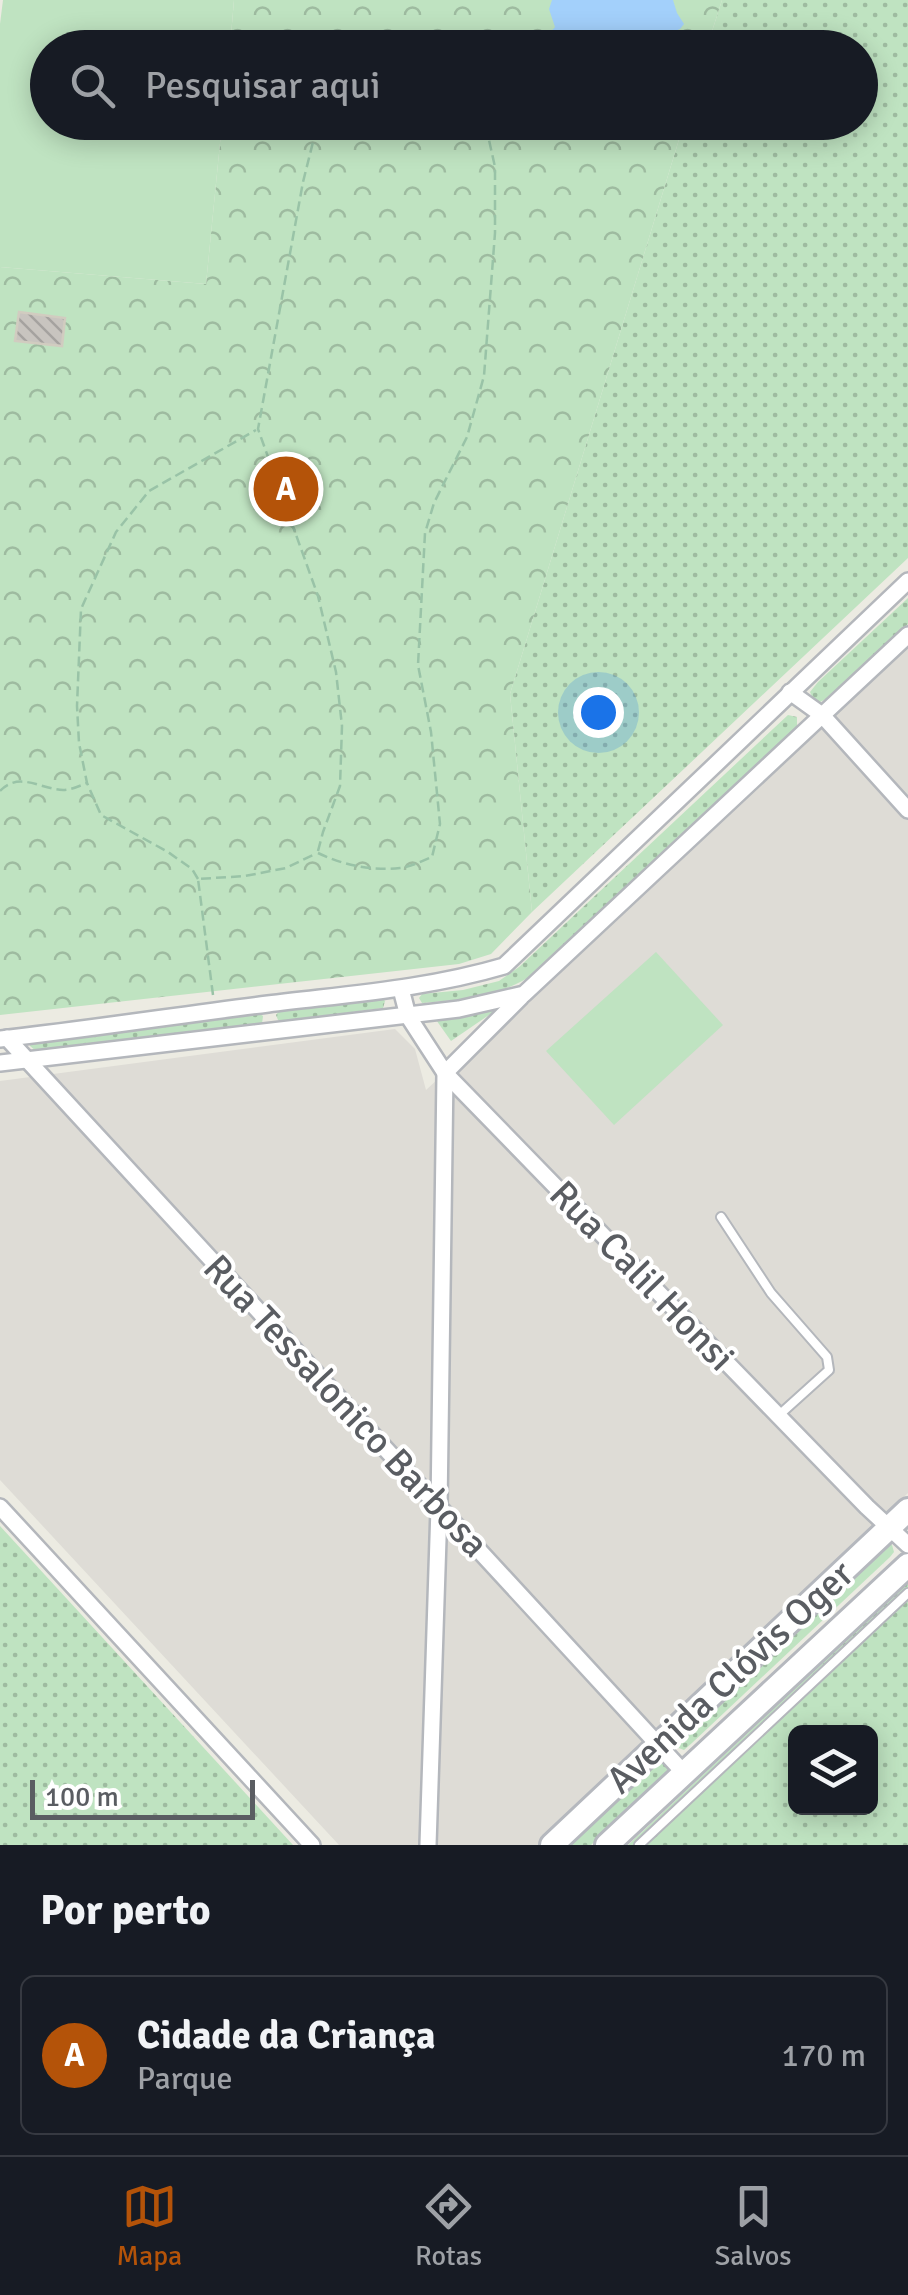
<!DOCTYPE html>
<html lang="pt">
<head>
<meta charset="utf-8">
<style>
	:root { --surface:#171b24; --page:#242831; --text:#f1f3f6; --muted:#9ea1a6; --line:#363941; --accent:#b45309 }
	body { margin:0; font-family:Signika,sans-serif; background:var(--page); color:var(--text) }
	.controls { position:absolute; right:30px; bottom:30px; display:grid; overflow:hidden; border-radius:15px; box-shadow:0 5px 25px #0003 }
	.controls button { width:90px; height:90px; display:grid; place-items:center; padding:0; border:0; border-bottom:2px solid var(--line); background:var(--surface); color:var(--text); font:50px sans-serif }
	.scale { position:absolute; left:30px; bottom:25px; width:225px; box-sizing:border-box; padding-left:10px; border:5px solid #5a5d62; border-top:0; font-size:28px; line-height:35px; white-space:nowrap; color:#5a5d62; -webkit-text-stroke:8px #fff; paint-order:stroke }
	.you { position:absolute; left:598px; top:712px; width:35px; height:35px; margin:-25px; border:8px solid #fff; border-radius:50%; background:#1a73e8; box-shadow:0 0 0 15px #1a73e833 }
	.badge { display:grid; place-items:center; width:65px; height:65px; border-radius:50%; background:var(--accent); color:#fff; font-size:32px; font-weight:700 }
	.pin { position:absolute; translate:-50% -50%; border:5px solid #fff; box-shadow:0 2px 10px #0006 }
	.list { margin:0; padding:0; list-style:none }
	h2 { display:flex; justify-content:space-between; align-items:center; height:130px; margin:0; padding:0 40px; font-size:42px }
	h2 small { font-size:32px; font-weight:400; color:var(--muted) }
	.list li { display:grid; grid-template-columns:65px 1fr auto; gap:30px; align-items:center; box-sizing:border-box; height:160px; margin:0 20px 20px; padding:0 20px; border:2px solid var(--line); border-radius:15px }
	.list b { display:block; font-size:38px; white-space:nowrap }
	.list p { margin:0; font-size:32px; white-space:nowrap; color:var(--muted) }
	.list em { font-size:32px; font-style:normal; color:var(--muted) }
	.icon { flex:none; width:55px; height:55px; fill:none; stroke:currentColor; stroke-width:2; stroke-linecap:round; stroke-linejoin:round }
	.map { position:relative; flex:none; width:908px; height:1845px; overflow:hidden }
	.search { position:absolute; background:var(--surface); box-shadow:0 5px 25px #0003; left:30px; right:30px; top:30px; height:110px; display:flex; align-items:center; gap:25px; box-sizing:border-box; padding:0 35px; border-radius:55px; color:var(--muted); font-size:38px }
	.sheet { height:310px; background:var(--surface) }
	nav { display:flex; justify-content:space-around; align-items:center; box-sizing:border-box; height:140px; border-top:2px solid var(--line); background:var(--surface); font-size:28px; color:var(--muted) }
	nav a { display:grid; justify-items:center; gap:5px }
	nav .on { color:var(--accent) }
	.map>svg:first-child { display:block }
	.industrial { fill:#dedcd6 }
	.grass { fill:url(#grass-dots); fill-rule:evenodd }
	.park { fill:url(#park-crowns) }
	.pitch { fill:#bfe3c1 }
	.water { fill:#a3d0fb }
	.building { fill:url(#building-back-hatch); stroke:#d1ccc0; stroke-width:2.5 }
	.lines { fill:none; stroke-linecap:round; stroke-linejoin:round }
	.lane-casing { stroke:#b4b7bc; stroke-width:12 }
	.street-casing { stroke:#b4b7bc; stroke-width:20 }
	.secondary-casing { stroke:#b5b8be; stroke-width:28 }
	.path { stroke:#99c3a7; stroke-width:2.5; stroke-dasharray:10 5; stroke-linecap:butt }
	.lane { stroke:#fff; stroke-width:8 }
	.street { stroke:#fff; stroke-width:15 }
	.secondary { stroke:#fff; stroke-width:22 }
	.labels { text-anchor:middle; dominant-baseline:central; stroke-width:8; stroke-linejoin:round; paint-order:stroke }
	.street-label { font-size:38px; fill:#5a5d62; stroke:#fff }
</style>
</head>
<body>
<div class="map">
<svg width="908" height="1845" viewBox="0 0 908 1845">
	<defs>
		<pattern id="grass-dots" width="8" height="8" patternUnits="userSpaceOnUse" patternTransform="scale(2.5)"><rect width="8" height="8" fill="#bfe3c1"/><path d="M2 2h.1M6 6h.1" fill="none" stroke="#9ebba0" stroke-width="1.8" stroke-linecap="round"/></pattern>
		<pattern id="park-crowns" width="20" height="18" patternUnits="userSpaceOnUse" patternTransform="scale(2.5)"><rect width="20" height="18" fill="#bfe3c1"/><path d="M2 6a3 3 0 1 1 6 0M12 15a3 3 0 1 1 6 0" fill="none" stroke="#9ebba0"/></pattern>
		<pattern id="building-back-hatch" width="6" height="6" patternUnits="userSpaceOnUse" patternTransform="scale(2.5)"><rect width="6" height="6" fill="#c8c4bf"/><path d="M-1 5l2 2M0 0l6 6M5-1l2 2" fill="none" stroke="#a5a29f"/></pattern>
	</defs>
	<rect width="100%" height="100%" fill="#ecebe2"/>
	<polygon class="industrial" points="908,647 908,1493 538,1845 339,1845 0,1480 0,1081 395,1029 415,1049 426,1090"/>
	<g class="grass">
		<polygon points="722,0 908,0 908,558 532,912 510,694 684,123 860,122 860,48 707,47"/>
		<polygon points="908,598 908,624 826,699 820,702 813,699 810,692 818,682"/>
		<path d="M788 715 797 717V728L537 972C498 998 467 999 422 1003L419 998 422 994 463 990 499 981 519 967Z"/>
		<polygon points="382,998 385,1001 383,1008 283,1021 278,1020 276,1015 279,1011"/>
		<polygon points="505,1004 451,1041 434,1017"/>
		<polygon points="257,1012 263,1016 262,1024 36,1051 30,1046 30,1042"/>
		<polygon points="0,1526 293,1845 0,1845"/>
		<polygon points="886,1543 892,1545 894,1552 890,1557 692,1743 684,1750 676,1747 675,1740"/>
		<path d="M908 1583V1845H628ZM796 1732H870V1808H796Z"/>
		<polygon points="658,1762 668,1765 669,1773 591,1845 569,1845"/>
	</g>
	<g class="park">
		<polygon points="234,0 722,0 707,47 230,48"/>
		<polygon points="222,123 684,123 510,694 532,912 491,954 459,964 0,1015 0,267 206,284"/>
	</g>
	<g class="pitch">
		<polygon points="3,0 234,0 230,47 48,48 48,122 222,123 206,284 0,267 0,24"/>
		<polygon points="656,952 723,1025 614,1125 546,1051"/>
	</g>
	<path class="water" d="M552 0H673L677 13 684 24 680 29 663 36 660 47H519L514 40C528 33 544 41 555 27L549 9Z"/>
	<polygon class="building" points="19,312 65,318 62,346 15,341"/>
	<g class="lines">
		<defs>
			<g id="lane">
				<polyline points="721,1217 771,1293 827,1357 829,1370 778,1416"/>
				<polyline points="639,1845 908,1593"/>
			</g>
			<g id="street">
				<polyline points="790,692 822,715 908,810"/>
				<polyline points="401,989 408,1016 445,1073 867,1507 908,1545"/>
				<polyline points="7,1038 685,1774"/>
				<path d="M0 1039C90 1029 179 1015 268 1004 348 994 426 989 504 966L908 581"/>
				<polyline points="0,1063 459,1009 524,994 908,635"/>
				<polyline points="0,1507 312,1845"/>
				<polyline points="428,1845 439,1508 445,1073 521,997"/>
			</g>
			<g id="secondary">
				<polyline points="552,1845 908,1510"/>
				<polyline points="607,1845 908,1565"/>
			</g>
		</defs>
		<use href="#lane" class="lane-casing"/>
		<use href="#street" class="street-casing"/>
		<use href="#secondary" class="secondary-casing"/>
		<g class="path">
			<path d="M0 791C19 771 40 789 63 790 71 790 79 786 87 783"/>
			<polyline points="318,851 323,832 340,786 342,726 336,672 318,596 258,429 303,182 318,122"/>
			<path d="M318 853C343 865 371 871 400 868 410 867 422 861 432 857L440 824 431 732 418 665 425 533 434 503 467 437 484 376 495 233V167L485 122"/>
			<polyline points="198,879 192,869 168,852 101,815 87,783 79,743 77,706 81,609 116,532 149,491 256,430"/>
			<polyline points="213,995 198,879 245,876 286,868 315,854"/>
		</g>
		<use href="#lane" class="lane"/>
		<use href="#street" class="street"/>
		<use href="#secondary" class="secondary"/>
	</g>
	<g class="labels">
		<g class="street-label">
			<text transform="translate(642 1276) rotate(46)">Rua Calil Honsi</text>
			<text transform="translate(346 1406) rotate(47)">Rua Tessalonico Barbosa</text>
			<text transform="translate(730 1677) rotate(-43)">Avenida Clóvis Oger</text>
		</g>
	</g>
</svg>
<div class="controls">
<button><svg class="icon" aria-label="layers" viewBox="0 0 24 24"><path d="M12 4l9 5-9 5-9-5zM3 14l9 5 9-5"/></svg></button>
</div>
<div class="scale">100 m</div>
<div class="you"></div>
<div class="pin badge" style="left:286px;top:489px">A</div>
<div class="search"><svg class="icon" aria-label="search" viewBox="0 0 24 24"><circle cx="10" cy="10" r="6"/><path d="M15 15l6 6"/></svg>Pesquisar aqui</div>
</div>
<section class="sheet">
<h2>Por perto<small></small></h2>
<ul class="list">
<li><span class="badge">A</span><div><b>Cidade da Criança</b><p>Parque</p></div><em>170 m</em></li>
</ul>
</section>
<nav>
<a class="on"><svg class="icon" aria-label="map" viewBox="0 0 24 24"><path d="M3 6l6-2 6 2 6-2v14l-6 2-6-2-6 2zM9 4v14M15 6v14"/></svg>Mapa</a>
<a><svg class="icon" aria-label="directions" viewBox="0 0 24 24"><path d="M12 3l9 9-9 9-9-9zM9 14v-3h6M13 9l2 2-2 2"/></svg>Rotas</a>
<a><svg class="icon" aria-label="saved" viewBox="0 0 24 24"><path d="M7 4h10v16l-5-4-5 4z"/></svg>Salvos</a>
</nav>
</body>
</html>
